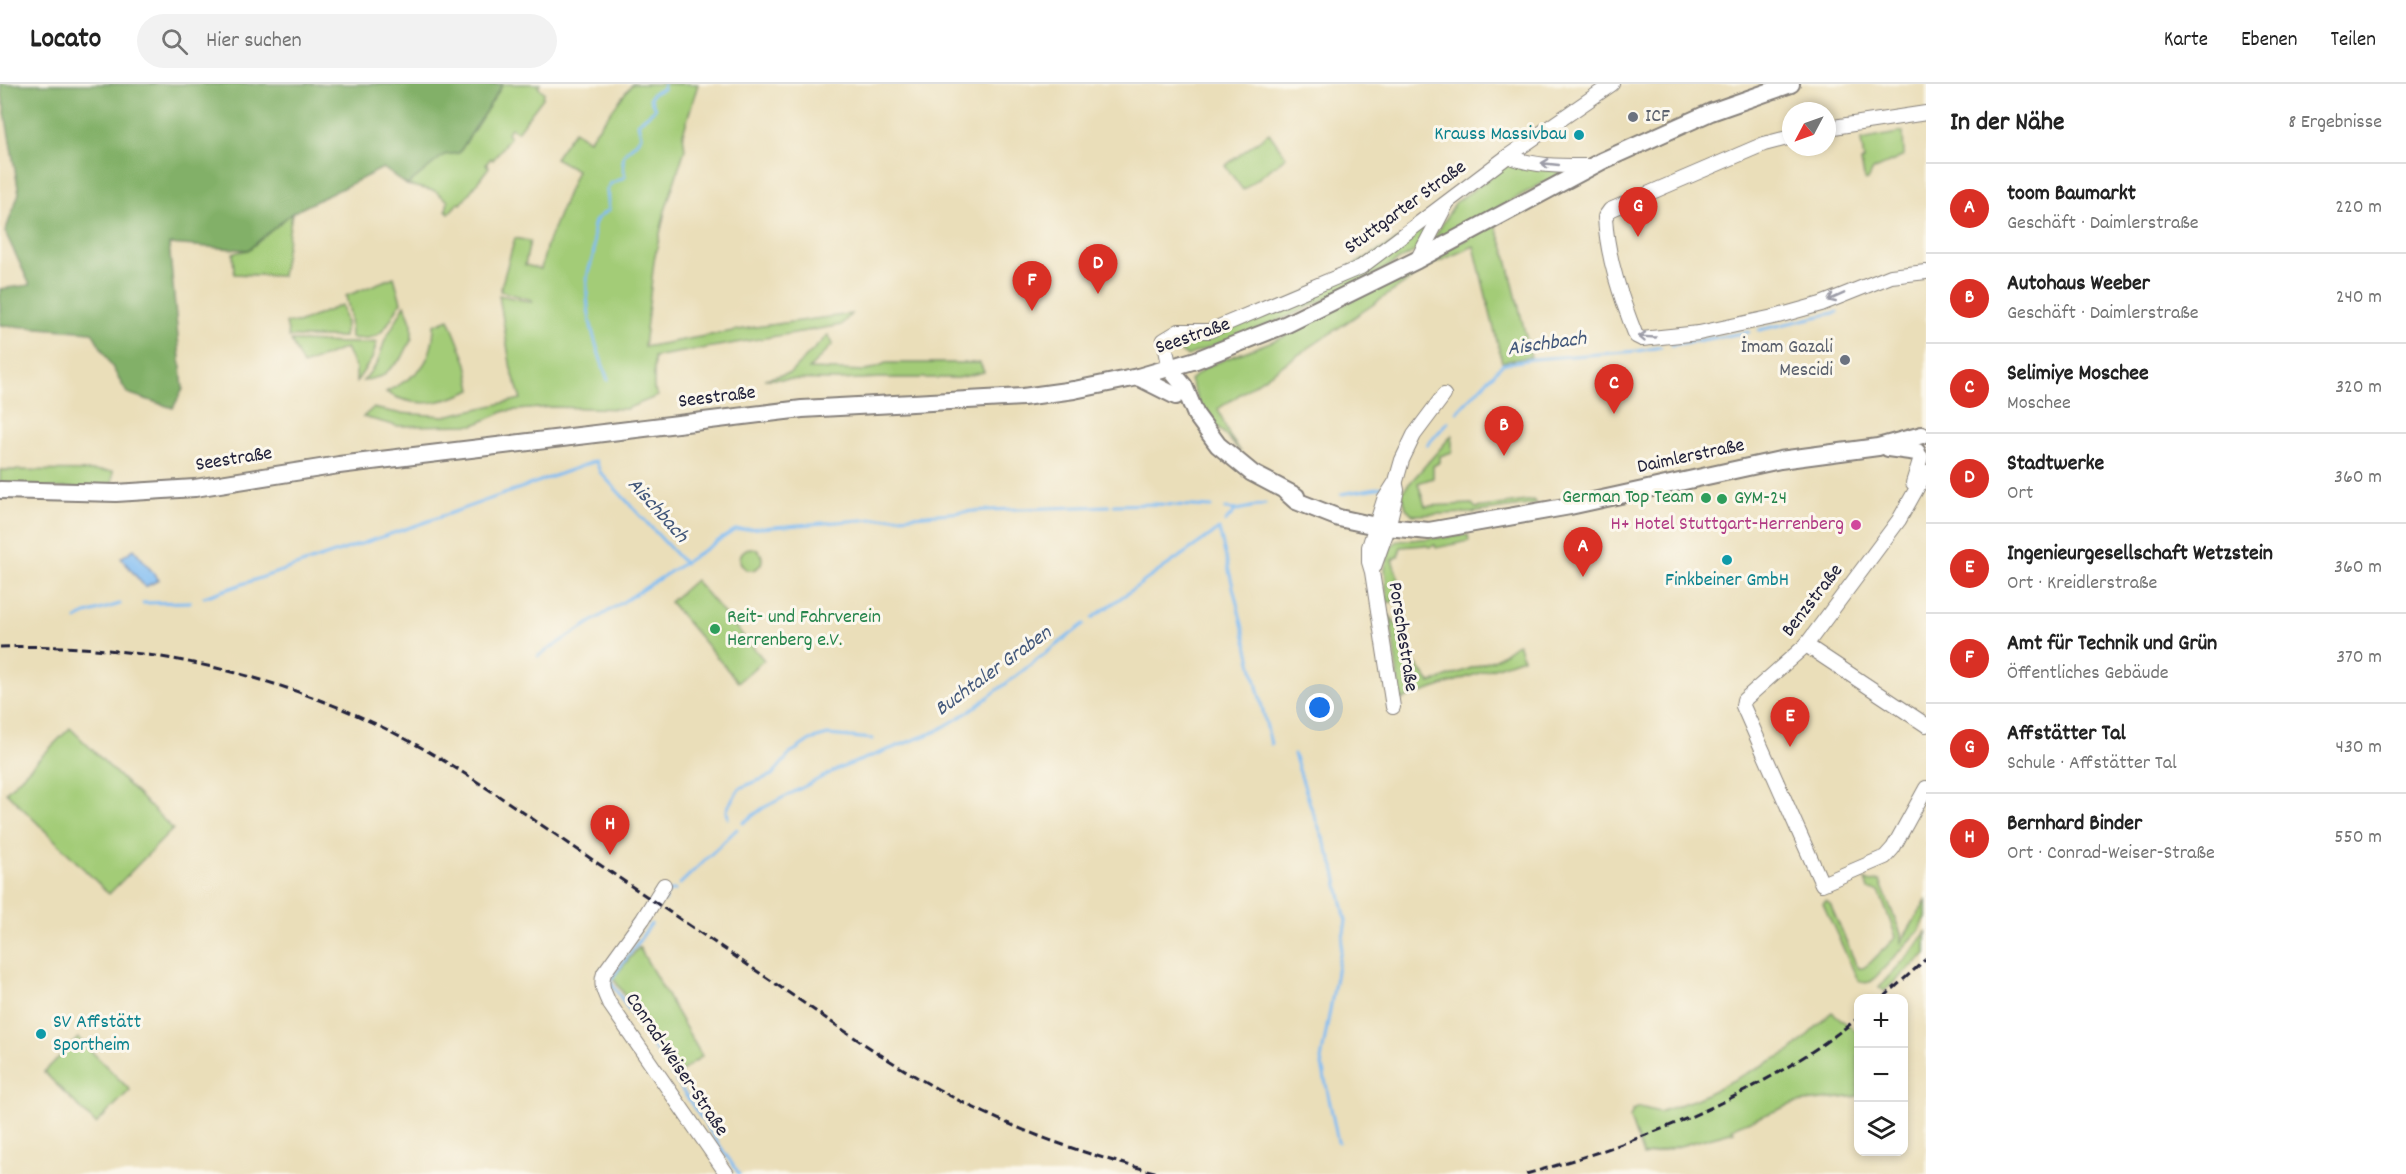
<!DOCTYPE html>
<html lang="de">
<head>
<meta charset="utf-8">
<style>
	:root { --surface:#fff; --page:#f2f2f2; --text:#222; --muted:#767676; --line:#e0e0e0; --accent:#d93025 }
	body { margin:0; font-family:Dekko,sans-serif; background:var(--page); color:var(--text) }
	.controls { position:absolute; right:18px; bottom:18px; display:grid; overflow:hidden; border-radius:12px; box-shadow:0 3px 9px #0003 }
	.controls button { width:54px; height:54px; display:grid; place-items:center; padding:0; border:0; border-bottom:2px solid var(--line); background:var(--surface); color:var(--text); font:30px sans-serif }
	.compass { position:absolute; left:1782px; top:18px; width:54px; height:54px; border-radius:50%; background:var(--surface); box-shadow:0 3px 9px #0003; rotate:229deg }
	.you { position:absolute; left:1320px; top:624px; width:21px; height:21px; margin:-15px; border:4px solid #fff; border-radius:50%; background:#1a73e8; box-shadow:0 0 0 9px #1a73e833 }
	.badge { display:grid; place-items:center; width:39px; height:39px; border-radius:50%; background:var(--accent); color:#fff; font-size:20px; font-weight:700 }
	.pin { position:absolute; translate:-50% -50px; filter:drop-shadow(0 2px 3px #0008) }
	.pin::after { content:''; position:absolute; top:32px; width:21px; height:18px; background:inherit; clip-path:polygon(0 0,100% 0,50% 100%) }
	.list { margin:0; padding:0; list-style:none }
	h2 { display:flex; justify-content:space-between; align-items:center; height:78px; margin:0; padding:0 24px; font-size:26px }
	h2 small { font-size:20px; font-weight:400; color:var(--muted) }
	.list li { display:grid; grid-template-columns:39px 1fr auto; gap:18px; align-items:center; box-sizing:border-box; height:90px; padding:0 24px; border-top:2px solid var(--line) }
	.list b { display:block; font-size:22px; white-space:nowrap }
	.list p { margin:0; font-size:20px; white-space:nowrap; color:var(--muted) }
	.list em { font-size:20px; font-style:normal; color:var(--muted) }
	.icon { flex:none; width:33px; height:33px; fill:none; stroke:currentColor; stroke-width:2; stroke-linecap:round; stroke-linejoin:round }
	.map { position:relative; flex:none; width:1926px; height:1090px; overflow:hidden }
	header { display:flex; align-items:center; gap:36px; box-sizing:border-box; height:84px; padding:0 30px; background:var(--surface); border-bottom:2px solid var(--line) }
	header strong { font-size:28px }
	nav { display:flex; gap:33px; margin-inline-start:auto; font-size:21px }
	.search { width:420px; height:54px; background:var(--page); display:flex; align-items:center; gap:15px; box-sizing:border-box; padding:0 21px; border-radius:33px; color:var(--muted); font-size:22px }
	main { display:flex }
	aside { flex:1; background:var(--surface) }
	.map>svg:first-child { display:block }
	.green { fill:#a3cc77; stroke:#627759; stroke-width:1.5 }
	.forest { fill:#82b068; stroke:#526952; stroke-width:1.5 }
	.water { fill:#81bdf3; stroke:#527097; stroke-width:1.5 }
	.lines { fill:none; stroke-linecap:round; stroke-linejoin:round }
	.stream { stroke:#81bdf3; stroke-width:3 }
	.minor-casing { stroke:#86807a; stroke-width:16 }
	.major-casing { stroke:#86807a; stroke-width:20 }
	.minor { stroke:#fff; stroke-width:14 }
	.major { stroke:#fff; stroke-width:16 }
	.rail { stroke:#22223b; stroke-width:3; stroke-dasharray:9 4.5; stroke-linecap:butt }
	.oneway { stroke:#9c9ca7 }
	.worship-dot { fill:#6b7280; stroke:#fbf7ec; stroke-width:2 }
	.culture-dot { fill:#0f9aa8; stroke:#fbf7ec; stroke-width:2 }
	.leisure-dot { fill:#2e9e5b; stroke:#fbf7ec; stroke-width:2 }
	.hotel-dot { fill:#d1479c; stroke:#fbf7ec; stroke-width:2 }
	.labels { text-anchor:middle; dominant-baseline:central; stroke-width:6; stroke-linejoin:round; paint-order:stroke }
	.worship-label { font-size:20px; fill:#5b616d; stroke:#fbf7ec; text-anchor:start }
	.culture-label { font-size:20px; fill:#0d838f; stroke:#fbf7ec; text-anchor:end }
	.street-label { font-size:20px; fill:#22223b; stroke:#fbf7ec }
	.leisure-label { font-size:20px; fill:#27864d; stroke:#fbf7ec; text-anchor:start }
	.hotel-label { font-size:20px; fill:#b23c85; stroke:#fbf7ec; text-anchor:end }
	.water-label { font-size:21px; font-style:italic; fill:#43587b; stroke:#fbf7ec }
</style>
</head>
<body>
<header>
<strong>Locato</strong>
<div class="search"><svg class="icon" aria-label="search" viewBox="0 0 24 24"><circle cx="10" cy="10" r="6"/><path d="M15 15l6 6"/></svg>Hier suchen</div>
<nav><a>Karte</a><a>Ebenen</a><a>Teilen</a></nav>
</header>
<main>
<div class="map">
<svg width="1926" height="1090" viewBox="0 0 1926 1090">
	<rect width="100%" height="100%" fill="#fbf7ec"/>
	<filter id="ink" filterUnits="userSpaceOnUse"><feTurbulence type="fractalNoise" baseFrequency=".0167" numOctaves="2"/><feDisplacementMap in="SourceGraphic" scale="12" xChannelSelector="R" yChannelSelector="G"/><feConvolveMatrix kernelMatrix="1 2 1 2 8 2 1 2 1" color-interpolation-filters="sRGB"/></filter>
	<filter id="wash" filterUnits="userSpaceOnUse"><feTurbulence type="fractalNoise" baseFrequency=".008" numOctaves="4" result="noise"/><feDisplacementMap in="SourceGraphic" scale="24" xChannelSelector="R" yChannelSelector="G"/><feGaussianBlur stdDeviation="1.35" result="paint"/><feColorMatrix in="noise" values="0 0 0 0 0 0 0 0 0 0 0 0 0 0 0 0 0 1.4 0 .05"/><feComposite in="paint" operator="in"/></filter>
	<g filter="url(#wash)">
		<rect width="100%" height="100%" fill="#eadeb9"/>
		<g class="green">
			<polygon points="503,0 540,0 538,3 544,8 543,14 517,48 511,44 507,49 510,53 493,76 491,74 486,80 489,83 461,120 458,119 449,129 446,126 448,117 435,107 407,101 444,70 459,69"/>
			<polygon points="632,0 698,0 683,50 685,65 665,127 654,177 644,263 755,243 851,230 841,241 654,273 654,305 658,312 626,325 551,323 505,327 474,341 397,342 363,333 373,324 398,329 445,332 521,315 511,285 499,211 532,218 532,216 500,207 515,154 530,157 525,181 541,185 547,160 577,86 555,74 574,47 589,56"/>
			<polygon points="1903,48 1904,72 1873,86 1868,96 1865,97 1861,78 1864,76 1861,56"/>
			<polygon points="1269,49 1286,73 1243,106 1225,82"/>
			<polygon points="1510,79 1567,86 1430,161 1455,119"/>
			<polygon points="292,129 282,192 234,190 233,169 248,166"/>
			<polygon points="1435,135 1417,166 1359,199 1290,232 1187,272 1182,269 1176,261 1176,257 1181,253 1271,227"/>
			<polygon points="1495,140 1505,167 1531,273 1502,278 1474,162 1435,179 1218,325 1229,351 1241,368 1202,326 1190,296 1208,282 1283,253"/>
			<path d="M394 193 401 218C385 243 384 258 351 254L350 230 346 212Z"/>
			<polygon points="342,221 346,240 344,253 289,253 286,239 298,239"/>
			<polygon points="405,221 412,240 412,254 402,274 382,292 363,297 377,280 385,256"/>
			<path d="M449 235 467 280 472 306C442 319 416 326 386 308 419 291 433 280 434 241Z"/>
			<polygon points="828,251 833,260 809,285 867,287 886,279 980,279 984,288 958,294 881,294 839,296 764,295 790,289"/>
			<path d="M291 257C320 257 349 261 377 258L372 275 356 298V285L346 264 303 281Z"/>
			<polygon points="1452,351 1452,368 1440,372 1440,378 1433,382 1433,394 1418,399 1425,422 1472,420 1476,424 1533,416 1536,420 1471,429 1413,431 1406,424 1402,408"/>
			<polygon points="0,386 113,387 112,405 0,403"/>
			<polygon points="1468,451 1469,457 1436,464 1435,461 1429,463 1425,461 1401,463 1398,473 1392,476 1402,504 1392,512 1395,518 1387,518 1385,484 1391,462 1398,457"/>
			<circle cx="751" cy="475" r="11"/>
			<polygon points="695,496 764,576 738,598 670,518"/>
			<polygon points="1390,532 1403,550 1398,555 1430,599 1496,575 1518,559 1523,574 1401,616"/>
			<polygon points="70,644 173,745 109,810 6,708"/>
			<path d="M1865 795 1868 798 1880 797 1901 850V858L1926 817V834L1919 847 1872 897C1866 900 1860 899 1856 892L1823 820 1826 817 1830 820 1856 880 1859 884H1863L1870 879 1896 853 1879 807 1868 806Z"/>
			<polygon points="1926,848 1926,870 1884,907 1879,903 1917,862"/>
			<polygon points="639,863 702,972 678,990 613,894"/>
			<polygon points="1832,928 1858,949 1858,1012 1795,1019 1732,1044 1734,1047 1643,1072 1630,1034 1633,1026 1640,1023 1659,1028 1696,1015 1791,967"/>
			<polygon points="78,954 130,1006 96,1040 44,988"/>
		</g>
		<polygon class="forest" points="0,0 503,0 459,69 444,71 407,101 383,84 292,129 248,166 169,160 183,305 173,324 127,309 92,248 0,241 0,205 30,201 5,148 19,109"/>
		<polygon class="water" points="134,465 159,496 145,503 121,474"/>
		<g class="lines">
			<g class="stream">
				<polyline points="1759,246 1838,228"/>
				<polyline points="1672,261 1749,248"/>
				<path d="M608 296C596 263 585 231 587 196 587 186 594 175 594 165 595 143 587 139 609 126L607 106 610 100 625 93C619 60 627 74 641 52L638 39C643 33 651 31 655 24L650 14 653 9 663 5 664 0"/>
				<polyline points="1457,328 1503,280 1533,275 1638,267 1661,263"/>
				<polyline points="1427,361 1448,338"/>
				<polyline points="1341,410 1383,403"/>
				<polyline points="1114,421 1156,420 1211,423"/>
				<polyline points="1225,425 1237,426 1265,420"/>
				<polyline points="1225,438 1236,426"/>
				<polyline points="204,513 423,439 596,377 600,388 684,479 735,446 988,426 1109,422"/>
				<polyline points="143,519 190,518"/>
				<polyline points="1092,534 1219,445 1271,660"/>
				<polyline points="76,535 86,530 120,520"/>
				<polyline points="538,572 684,479"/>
				<polyline points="1294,670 1311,723 1334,783 1346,837 1321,976 1338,1058"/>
				<polyline points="728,734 727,726 730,719 740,704 772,691 791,669 810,656 828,651 873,655"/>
				<polyline points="743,739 763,724 838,685 937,647 970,627 1084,540"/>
				<polyline points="680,800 737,745"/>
				<polyline points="665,817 667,808 675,806"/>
				<polyline points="651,840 610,897 672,991"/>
				<polyline points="676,997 739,1090"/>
			</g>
		</g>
	</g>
	<g filter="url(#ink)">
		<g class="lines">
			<defs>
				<g id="minor">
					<polyline points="1827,44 1926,29"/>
					<path d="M1791 53 1764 60 1610 126 1605 133C1607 173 1621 214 1636 252L1642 255 1699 249 1778 232 1821 220 1891 192 1926 188"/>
					<path d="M1508 72C1532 83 1566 82 1592 82"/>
					<polyline points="1417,176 1447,119"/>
					<polyline points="1170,285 1164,256 1179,247 1209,247 1361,183 1508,72 1612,0"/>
					<polyline points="1926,388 1899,436 1806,561 1744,616 1743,622 1822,800 1885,773 1893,764 1926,704"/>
					<polyline points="1913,399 1921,373"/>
					<polyline points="1374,483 1388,444 1397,406 1396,401"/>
					<polyline points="1806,561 1926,641"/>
					<polyline points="1393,623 1372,488 1369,478 1369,463 1384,416 1396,397 1402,376 1414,351 1444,311"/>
					<path d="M664 801 643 835 604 889C600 901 604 908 609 919L727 1090"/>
				</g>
				<g id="major">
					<polyline points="1170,285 1184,302 1196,331 1218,361 1252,389 1296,412"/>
					<polyline points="1138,293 1176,312"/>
					<polyline points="1888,364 1917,368"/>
					<polyline points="0,406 116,409 195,404 339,381 802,325 1023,313 1074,306 1138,293 1196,276 1287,240 1417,176 1602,77 1711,28 1791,0"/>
					<polyline points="1286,408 1296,417 1339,434 1376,442 1429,447 1570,422 1780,376 1878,363 1922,351"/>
				</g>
			</defs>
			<use href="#minor" class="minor-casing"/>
			<use href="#major" class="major-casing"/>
			<use href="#minor" class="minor"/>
			<use href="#major" class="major"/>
			<g class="rail">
				<path d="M0 563C131 558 262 585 380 642 447 674 507 718 568 759 644 811 720 862 795 913 856 955 917 998 985 1029 1042 1056 1101 1075 1163 1090"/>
				<polyline points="1883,914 1926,875"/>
				<path d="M1526 1090C1645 1057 1761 1011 1858 934"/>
			</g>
		</g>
		<defs><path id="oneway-shaft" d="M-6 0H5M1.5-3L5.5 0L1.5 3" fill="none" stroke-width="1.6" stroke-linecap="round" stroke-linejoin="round" transform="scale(1.5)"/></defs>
		<g class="oneway">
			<use href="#oneway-shaft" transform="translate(1550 80) rotate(-174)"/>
			<use href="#oneway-shaft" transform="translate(1836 213) rotate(156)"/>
			<use href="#oneway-shaft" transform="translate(1647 253) rotate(-177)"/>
		</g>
	</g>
	<g class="worship-dot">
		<circle cx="1633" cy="33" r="6"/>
		<circle cx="1845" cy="276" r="6"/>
	</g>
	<g class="culture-dot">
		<circle cx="1579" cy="51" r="6"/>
		<circle cx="1727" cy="476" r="6"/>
		<circle cx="41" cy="950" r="6"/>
	</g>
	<g class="leisure-dot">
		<circle cx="1706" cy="414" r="6"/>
		<circle cx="1722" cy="415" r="6"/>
		<circle cx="715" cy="545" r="6"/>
	</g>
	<circle class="hotel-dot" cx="1856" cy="441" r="6"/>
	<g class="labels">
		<g class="worship-label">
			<text x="1645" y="33">ICF</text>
			<text x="1833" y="264" text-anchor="end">İmam Gazali<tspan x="1833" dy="23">Mescidi</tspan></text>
		</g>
		<g class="culture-label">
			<text x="1567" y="51">Krauss Massivbau</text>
			<text x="1727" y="497" text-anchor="middle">Finkbeiner GmbH</text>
			<text x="53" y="939" text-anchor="start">SV Affstätt<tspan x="53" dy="23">Sportheim</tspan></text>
		</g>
		<g class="street-label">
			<text transform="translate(1406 124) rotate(-36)">Stuttgarter Straße</text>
			<text transform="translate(1193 253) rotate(-19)">Seestraße</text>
			<text transform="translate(717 314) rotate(-7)">Seestraße</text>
			<text transform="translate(1691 373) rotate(-12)">Daimlerstraße</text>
			<text transform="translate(234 376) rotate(-9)">Seestraße</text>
			<text transform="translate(1813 517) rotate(-52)">Benzstraße</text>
			<text transform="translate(1402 553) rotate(81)">Porschestraße</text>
			<text transform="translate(676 981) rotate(56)">Conrad-Weiser-Straße</text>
		</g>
		<g class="leisure-label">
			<text x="1694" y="414" text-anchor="end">German Top Team</text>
			<text x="1734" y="415">GYM-24</text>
			<text x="727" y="534">Reit- und Fahrverein<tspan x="727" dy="23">Herrenberg e.V.</tspan></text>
		</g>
		<g class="hotel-label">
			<text x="1844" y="441">H+ Hotel Stuttgart-Herrenberg</text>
		</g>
		<g class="water-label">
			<text transform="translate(1547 261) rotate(-8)">Aischbach</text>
			<text transform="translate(657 427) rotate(48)">Aischbach</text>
			<text transform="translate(994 588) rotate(-36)">Buchtaler Graben</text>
		</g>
	</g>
</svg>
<div class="controls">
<button>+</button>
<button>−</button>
<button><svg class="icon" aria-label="layers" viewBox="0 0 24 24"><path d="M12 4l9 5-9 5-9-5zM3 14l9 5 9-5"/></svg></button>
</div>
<svg class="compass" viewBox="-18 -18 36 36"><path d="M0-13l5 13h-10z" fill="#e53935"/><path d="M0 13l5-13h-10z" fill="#767676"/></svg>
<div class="you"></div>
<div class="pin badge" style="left:1583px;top:493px">A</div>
<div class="pin badge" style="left:1504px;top:372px">B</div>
<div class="pin badge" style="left:1614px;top:330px">C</div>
<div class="pin badge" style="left:1098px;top:210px">D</div>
<div class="pin badge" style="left:1790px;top:663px">E</div>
<div class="pin badge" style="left:1032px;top:227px">F</div>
<div class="pin badge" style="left:1638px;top:153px">G</div>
<div class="pin badge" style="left:610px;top:771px">H</div>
</div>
<aside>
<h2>In der Nähe<small>8 Ergebnisse</small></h2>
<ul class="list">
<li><span class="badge">A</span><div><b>toom Baumarkt</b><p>Geschäft · Daimlerstraße</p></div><em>220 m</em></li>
<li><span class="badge">B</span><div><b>Autohaus Weeber</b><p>Geschäft · Daimlerstraße</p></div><em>240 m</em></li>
<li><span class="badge">C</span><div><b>Selimiye Moschee</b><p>Moschee</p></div><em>320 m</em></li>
<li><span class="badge">D</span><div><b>Stadtwerke</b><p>Ort</p></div><em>360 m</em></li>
<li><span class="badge">E</span><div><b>Ingenieurgesellschaft Wetzstein</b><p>Ort · Kreidlerstraße</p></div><em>360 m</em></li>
<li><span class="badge">F</span><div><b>Amt für Technik und Grün</b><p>Öffentliches Gebäude</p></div><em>370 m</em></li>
<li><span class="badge">G</span><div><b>Affstätter Tal</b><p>Schule · Affstätter Tal</p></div><em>430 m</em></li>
<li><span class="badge">H</span><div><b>Bernhard Binder</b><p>Ort · Conrad-Weiser-Straße</p></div><em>550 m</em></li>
</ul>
</aside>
</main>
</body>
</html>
